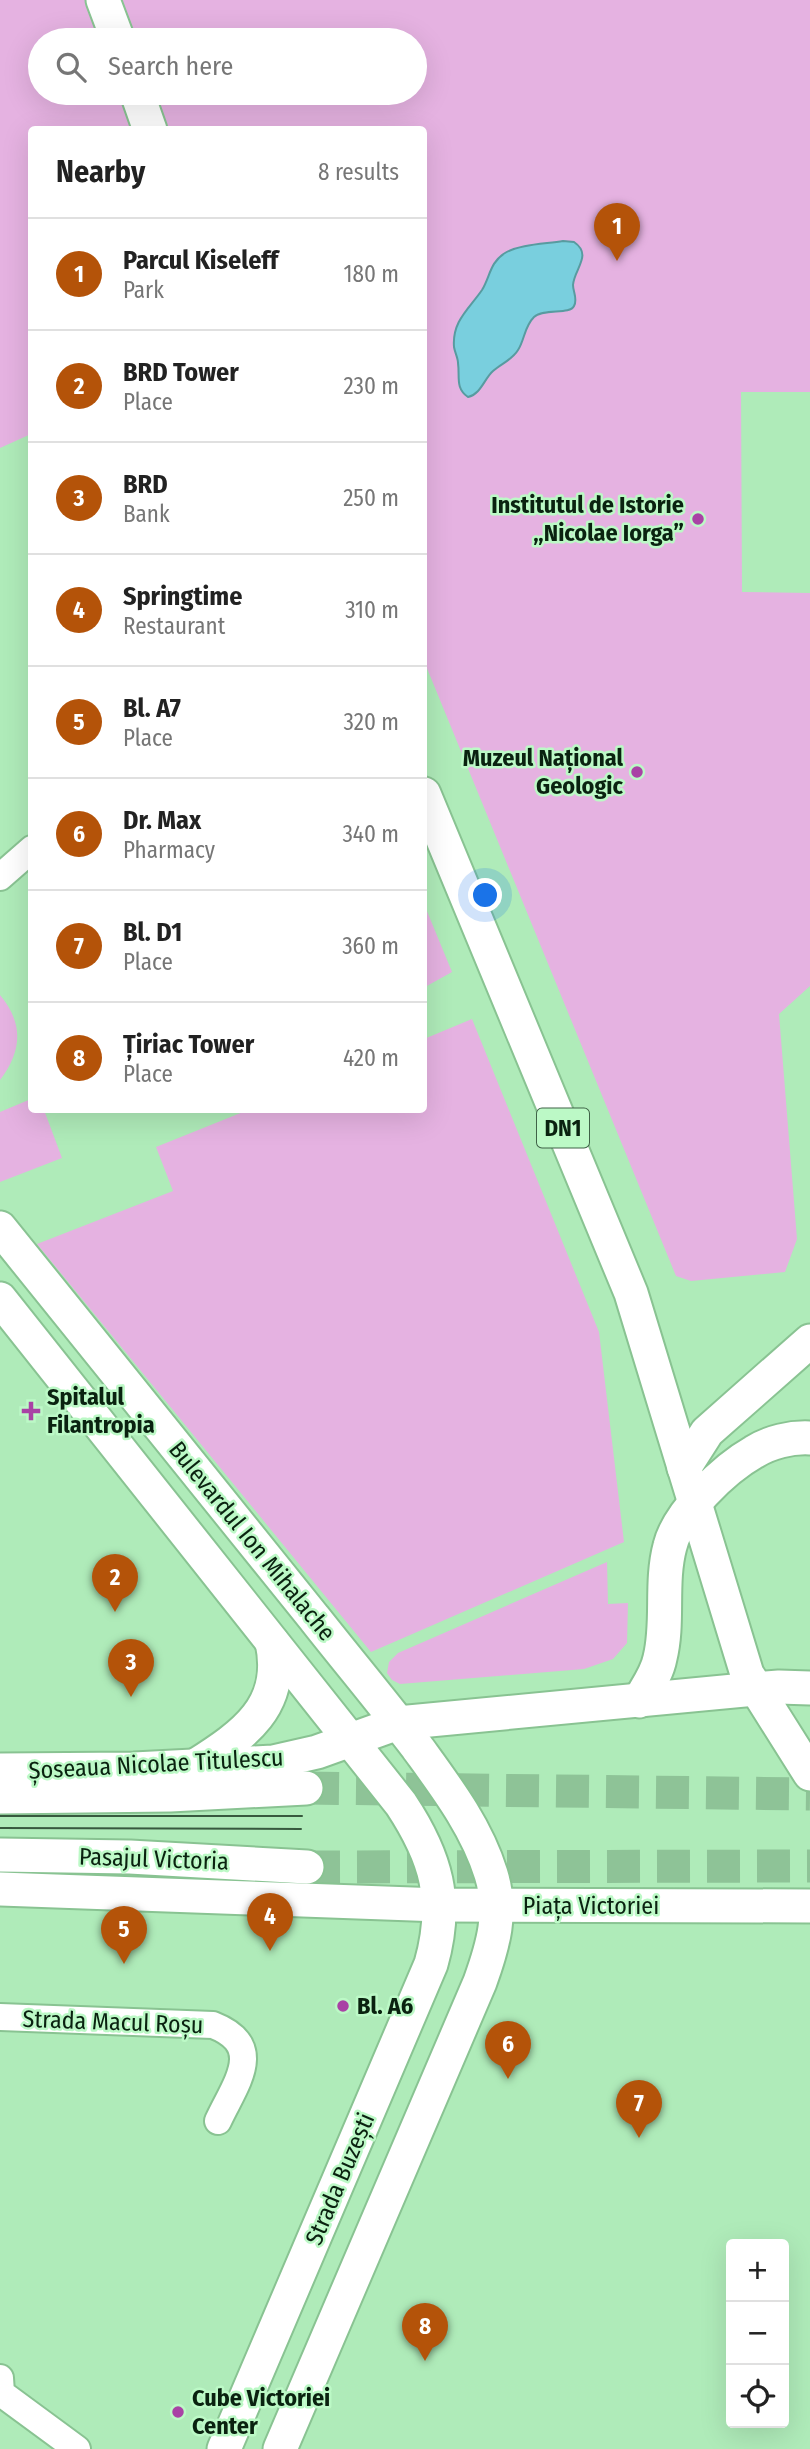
<!DOCTYPE html>
<html lang="en">
<head>
<meta charset="utf-8">
<style>
	:root { --surface:#fff; --page:#f6f6f6; --text:#222; --muted:#767676; --line:#e0e0e0; --accent:#b45309 }
	body { margin:0; font-family:"Fira Sans Condensed",sans-serif; background:var(--page); color:var(--text) }
	.controls { position:absolute; right:21px; bottom:21px; display:grid; overflow:hidden; border-radius:7px; box-shadow:0 7px 28px #0002 }
	.controls button { width:63px; height:63px; display:grid; place-items:center; padding:0; border:0; border-bottom:2px solid var(--line); background:var(--surface); color:var(--text); font:35px sans-serif }
	.you { position:absolute; left:486px; top:896px; width:24px; height:24px; margin:-18px; border:5px solid #fff; border-radius:50%; background:#1a73e8; box-shadow:0 0 0 10px #1a73e833 }
	.badge { display:grid; place-items:center; width:46px; height:46px; border-radius:50%; background:var(--accent); color:#fff; font-size:23px; font-weight:700 }
	.pin { position:absolute; translate:-50% -58px; filter:drop-shadow(0 2px 4px #0008) }
	.pin::after { content:''; position:absolute; top:37px; width:24px; height:21px; background:inherit; clip-path:polygon(0 0,100% 0,50% 100%) }
	.list { margin:0; padding:0; list-style:none }
	h2 { display:flex; justify-content:space-between; align-items:center; height:91px; margin:0; padding:0 28px; font-size:30px }
	h2 small { font-size:23px; font-weight:400; color:var(--muted) }
	.list li { display:grid; grid-template-columns:46px 1fr auto; gap:21px; align-items:center; box-sizing:border-box; height:112px; padding:0 28px; border-top:2px solid var(--line) }
	.list b { display:block; font-size:26px; white-space:nowrap }
	.list p { margin:0; font-size:23px; white-space:nowrap; color:var(--muted) }
	.list em { font-size:23px; font-style:normal; color:var(--muted) }
	.icon { flex:none; width:38px; height:38px; fill:none; stroke:currentColor; stroke-width:2; stroke-linecap:round; stroke-linejoin:round }
	.map { position:relative; flex:none; width:810px; height:2449px; overflow:hidden }
	.search { position:absolute; background:var(--surface); box-shadow:0 7px 28px #0002; left:28px; top:28px; width:399px; height:77px; display:flex; align-items:center; gap:18px; box-sizing:border-box; padding:0 24px; border-radius:38px; color:var(--muted); font-size:26px }
	.panel { position:absolute; background:var(--surface); box-shadow:0 7px 28px #0002; left:28px; top:126px; width:399px; height:987px; border-radius:7px }
	.map>svg:first-child { display:block }
	.green { fill:#e5b2e1; fill-rule:evenodd }
	.water { fill:#79cfde; stroke:#589ba0; stroke-width:2 }
	.lines { fill:none; stroke-linecap:round; stroke-linejoin:round }
	.major-tunnel { stroke:#8ec397; stroke-width:33; stroke-dasharray:33 17; stroke-linecap:butt }
	.minor-casing { stroke:#89c392; stroke-width:30 }
	.major-casing { stroke:#89c392; stroke-width:37 }
	.minor { stroke:#fff; stroke-width:26 }
	.major { stroke:#fff; stroke-width:33 }
	.tram { stroke:#37593e; stroke-width:2 }
	.poi-dot { fill:#a942a5; stroke:#bcf9c6; stroke-width:2.5 }
	.labels { text-anchor:middle; dominant-baseline:central; stroke-width:5; stroke-linejoin:round; paint-order:stroke }
	.shield { fill:#bcf9c6; stroke:#3f6247; stroke-width:2 }
	.shield-label { font-size:23px; font-weight:bold; fill:#0a2210 }
	.poi-label { font-size:24px; font-weight:bold; fill:#0a2210; stroke:#bcf9c6; text-anchor:start }
	.street-label { font-size:24px; fill:#0a2210; stroke:#bcf9c6 }
</style>
</head>
<body>
<div class="map">
<svg width="810" height="2449" viewBox="0 0 810 2449">
	<rect width="100%" height="100%" fill="#afebb9"/>
	<g class="green">
		<path d="M0 0H810V392H741L742 592 810 593V986L779 1014 797 1239 785 1272 691 1281 676 1276 424 661V130H32L31 434 0 448ZM40 40H415V93H40Z"/>
		<polygon points="424,904 452,972 425,987 424,986"/>
		<path d="M0 995C24 1024 22 1051 0 1080Z"/>
		<polygon points="472,1019 599,1332 624,1542 371,1652 37,1244 173,1191 156,1147 248,1110 424,1110 424,1039"/>
		<polygon points="31,1099 32,1110 44,1110 62,1158 0,1182 0,1112"/>
		<polygon points="607,1562 608,1604 628,1603 627,1643 613,1659 584,1669 400,1684 392,1680 387,1673 389,1662 398,1653"/>
	</g>
	<path class="water" d="M563 241 574 242C593 255 574 269 573 285 573 292 578 299 574 306 570 315 544 308 534 317 524 327 525 339 518 350 512 360 502 363 493 371 484 379 481 394 468 397 455 388 460 377 458 363 458 358 455 353 454 347 452 321 469 309 482 290 490 277 490 262 505 253 520 244 545 244 563 241Z"/>
	<g class="lines">
		<g class="major-tunnel">
			<polyline points="306,1788 810,1794"/>
			<polyline points="307,1867 810,1866"/>
		</g>
		<defs>
			<g id="minor">
				<polyline points="0,877 32,849"/>
				<path d="M0 2017 213 2025C267 2046 235 2084 218 2121"/>
				<polyline points="0,2378 1,2393 77,2449"/>
			</g>
			<g id="major">
				<polyline points="103,0 118,40"/>
				<polyline points="137,93 150,130"/>
				<polyline points="424,794 631,1293 747,1674 810,1774"/>
				<path d="M0 1228C105 1359 210 1489 315 1619 349 1662 384 1704 417 1747 446 1787 476 1826 491 1874 503 1912 493 1946 480 1982L280 2449"/>
				<path d="M0 1299 401 1804C436 1857 449 1901 431 1964L224 2449"/>
				<polyline points="684,1468 707,1432 810,1341"/>
				<path d="M639 1701C647 1687 657 1674 660 1658 669 1622 660 1583 670 1546 678 1513 724 1469 754 1452 770 1442 791 1437 810 1438"/>
				<path d="M195 1766C244 1735 286 1706 272 1642"/>
				<polyline points="0,1770 134,1769 273,1762 317,1752 398,1723 755,1689 779,1687 810,1688"/>
				<polyline points="0,1797 170,1795 306,1788"/>
				<polyline points="0,1855 130,1857 307,1867"/>
				<polyline points="0,1889 440,1905 810,1906"/>
			</g>
		</defs>
		<use href="#minor" class="minor-casing"/>
		<use href="#major" class="major-casing"/>
		<use href="#minor" class="minor"/>
		<use href="#major" class="major"/>
		<g class="tram">
			<polyline points="0,1816 302,1816"/>
			<polyline points="0,1828 301,1829"/>
		</g>
	</g>
	<g class="poi-dot">
		<circle cx="698" cy="519" r="7"/>
		<circle cx="637" cy="772" r="7"/>
		<path d="M27.5 1400.5h7v7h7v7h-7v7h-7v-7h-7v-7h7z"/>
		<circle cx="343" cy="2006" r="7"/>
		<circle cx="178" cy="2412" r="7"/>
	</g>
	<g class="labels">
		<rect class="shield" x="537" y="1108.5" width="52" height="39" rx="5"/>
		<g class="shield-label">
			<text x="563" y="1128">DN1</text>
		</g>
		<g class="poi-label">
			<text x="684" y="505" text-anchor="end">Institutul de Istorie<tspan x="684" dy="28">„Nicolae Iorga”</tspan></text>
			<text x="623" y="758" text-anchor="end">Muzeul Național<tspan x="623" dy="28">Geologic</tspan></text>
			<text x="47" y="1397">Spitalul<tspan x="47" dy="28">Filantropia</tspan></text>
			<text x="357" y="2006">Bl. A6</text>
			<text x="192" y="2398">Cube Victoriei<tspan x="192" dy="28">Center</tspan></text>
		</g>
		<g class="street-label">
			<text transform="translate(252 1541) rotate(51)">Bulevardul Ion Mihalache</text>
			<text transform="translate(156 1764) rotate(-3)">Șoseaua Nicolae Titulescu</text>
			<text transform="translate(154 1859) rotate(2)">Pasajul Victoria</text>
			<text x="591" y="1906">Piața Victoriei</text>
			<text transform="translate(113 2022) rotate(2)">Strada Macul Roșu</text>
			<text transform="translate(340 2179) rotate(-67)">Strada Buzești</text>
		</g>
	</g>
</svg>
<div class="controls">
<button>+</button>
<button>−</button>
<button><svg class="icon" aria-label="locate" viewBox="0 0 24 24"><circle cx="12" cy="12" r="6"/><path d="M12 2v4M12 18v4M2 12h4M18 12h4"/></svg></button>
</div>
<div class="you"></div>
<div class="pin badge" style="left:617px;top:261px">1</div>
<div class="pin badge" style="left:115px;top:1612px">2</div>
<div class="pin badge" style="left:131px;top:1697px">3</div>
<div class="pin badge" style="left:270px;top:1951px">4</div>
<div class="pin badge" style="left:124px;top:1964px">5</div>
<div class="pin badge" style="left:508px;top:2079px">6</div>
<div class="pin badge" style="left:639px;top:2138px">7</div>
<div class="pin badge" style="left:425px;top:2361px">8</div>
<div class="search"><svg class="icon" aria-label="search" viewBox="0 0 24 24"><circle cx="10" cy="10" r="6"/><path d="M15 15l6 6"/></svg>Search here</div>
<section class="panel">
<h2>Nearby<small>8 results</small></h2>
<ul class="list">
<li><span class="badge">1</span><div><b>Parcul Kiseleff</b><p>Park</p></div><em>180 m</em></li>
<li><span class="badge">2</span><div><b>BRD Tower</b><p>Place</p></div><em>230 m</em></li>
<li><span class="badge">3</span><div><b>BRD</b><p>Bank</p></div><em>250 m</em></li>
<li><span class="badge">4</span><div><b>Springtime</b><p>Restaurant</p></div><em>310 m</em></li>
<li><span class="badge">5</span><div><b>Bl. A7</b><p>Place</p></div><em>320 m</em></li>
<li><span class="badge">6</span><div><b>Dr. Max</b><p>Pharmacy</p></div><em>340 m</em></li>
<li><span class="badge">7</span><div><b>Bl. D1</b><p>Place</p></div><em>360 m</em></li>
<li><span class="badge">8</span><div><b>Țiriac Tower</b><p>Place</p></div><em>420 m</em></li>
</ul>
</section>
</div>
</body>
</html>
